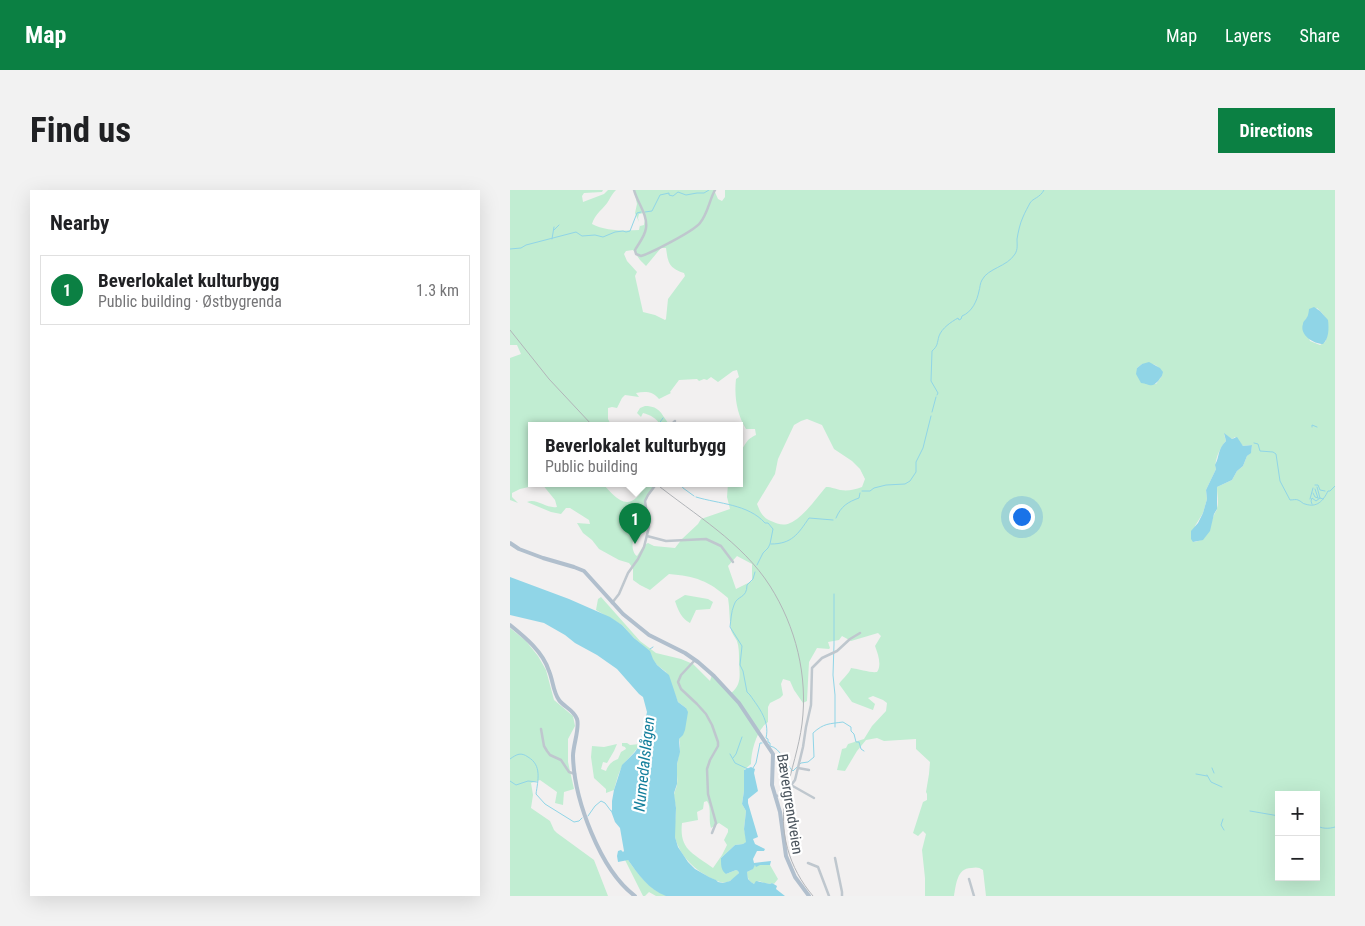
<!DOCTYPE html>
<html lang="en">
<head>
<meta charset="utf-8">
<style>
	:root { --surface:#fff; --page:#f2f2f2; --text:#202124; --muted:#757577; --line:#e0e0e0; --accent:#0b8043 }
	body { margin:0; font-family:"Roboto Condensed",sans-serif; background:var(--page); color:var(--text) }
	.controls { position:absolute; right:15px; bottom:15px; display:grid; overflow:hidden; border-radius:0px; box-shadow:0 5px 20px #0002 }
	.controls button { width:45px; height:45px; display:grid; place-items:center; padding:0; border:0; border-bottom:1px solid var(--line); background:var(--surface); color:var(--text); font:25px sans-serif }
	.you { position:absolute; left:511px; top:326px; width:18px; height:18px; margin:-12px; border:4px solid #fff; border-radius:50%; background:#1a73e8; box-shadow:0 0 0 8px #1a73e833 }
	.badge { display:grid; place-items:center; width:32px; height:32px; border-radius:50%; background:var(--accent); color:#fff; font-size:16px; font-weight:700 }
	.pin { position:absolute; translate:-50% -41px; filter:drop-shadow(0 1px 2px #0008) }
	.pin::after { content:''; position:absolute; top:26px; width:18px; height:15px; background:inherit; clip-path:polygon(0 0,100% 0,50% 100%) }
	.popup { position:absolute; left:18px; top:232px; width:215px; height:65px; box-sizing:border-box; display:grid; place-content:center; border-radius:0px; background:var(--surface); filter:drop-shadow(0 1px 4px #0005); font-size:16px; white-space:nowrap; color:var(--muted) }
	.popup b { font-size:19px; color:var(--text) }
	.popup::after { content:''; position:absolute; left:50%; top:100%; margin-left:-10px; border:10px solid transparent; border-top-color:var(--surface) }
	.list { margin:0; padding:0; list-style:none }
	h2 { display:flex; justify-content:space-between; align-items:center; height:65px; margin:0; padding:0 20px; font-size:21px }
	h2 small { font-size:16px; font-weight:400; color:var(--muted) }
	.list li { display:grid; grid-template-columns:32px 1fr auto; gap:15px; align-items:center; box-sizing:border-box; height:70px; margin:0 10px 10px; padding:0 10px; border:1px solid var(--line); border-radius:0px }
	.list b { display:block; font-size:19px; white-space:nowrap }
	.list p { margin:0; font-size:16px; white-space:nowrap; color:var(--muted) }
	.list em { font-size:16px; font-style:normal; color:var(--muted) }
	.map { position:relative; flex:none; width:825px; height:706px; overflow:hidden; border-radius:0px }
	header { display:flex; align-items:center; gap:30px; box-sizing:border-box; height:70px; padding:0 25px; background:var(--accent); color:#fff }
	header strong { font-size:24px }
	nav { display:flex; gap:28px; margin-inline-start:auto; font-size:18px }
	.intro { display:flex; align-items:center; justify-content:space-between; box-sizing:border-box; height:120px; padding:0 30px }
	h1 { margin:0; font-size:35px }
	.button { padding:12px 22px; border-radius:0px; background:var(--accent); color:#fff; font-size:18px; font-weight:700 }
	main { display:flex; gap:30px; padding:0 30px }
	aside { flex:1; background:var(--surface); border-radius:0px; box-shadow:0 5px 20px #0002 }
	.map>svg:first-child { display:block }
	.green { fill:#c1edd2; fill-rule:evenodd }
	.water { fill:#90d5e7 }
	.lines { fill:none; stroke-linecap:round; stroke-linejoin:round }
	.stream { stroke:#90d5e7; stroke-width:1 }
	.minor { stroke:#bfc7ce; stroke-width:2.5 }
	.major { stroke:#b1bfcd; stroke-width:4 }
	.rail { stroke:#b2b5b9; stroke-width:1 }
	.labels { text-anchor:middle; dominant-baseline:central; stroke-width:4.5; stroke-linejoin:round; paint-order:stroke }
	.street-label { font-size:15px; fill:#49535c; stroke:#fff }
	.water-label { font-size:16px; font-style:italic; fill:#147f9c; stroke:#fff }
</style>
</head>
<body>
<header>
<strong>Map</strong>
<nav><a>Map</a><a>Layers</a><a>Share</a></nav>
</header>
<div class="intro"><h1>Find us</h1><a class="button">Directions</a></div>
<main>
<aside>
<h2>Nearby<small></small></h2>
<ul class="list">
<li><span class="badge">1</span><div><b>Beverlokalet kulturbygg</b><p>Public building · Østbygrenda</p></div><em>1.3 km</em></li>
</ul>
</aside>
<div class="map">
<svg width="825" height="706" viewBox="0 0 825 706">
	<rect width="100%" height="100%" fill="#f2f0f0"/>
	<g class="green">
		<path d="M0 0H93L92 2 74 3 72 6 73 12 94 4 98 0H106C103 3 101 6 99 10 94 19 85 23 82 34 95 41 115 41 129 40L130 35V36L134 35 135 29 134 23 129 24 128 28 129 32 125 23 127 14 124 0H204L208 9 212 11 215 7V0H825V706H476L473 680C469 677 466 677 461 678 447 678 446 695 444 706H415V688L412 660 416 644 413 641 408 646 403 643 413 612 417 610V604L416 602 419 584 420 572 406 559V549L374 551 367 548 356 550 347 561 335 581 327 580 332 559 336 558 338 554 354 549 362 536 376 521 377 513 373 510 363 506 358 508 365 514 363 520 342 512 329 494C333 488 339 484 341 478 349 479 361 483 367 482 372 475 368 464 365 456L371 446 368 443 341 451 332 446 329 450 318 452 320 458 319 459 307 458 299 472 297 511 293 513 284 500 280 491 273 489 271 494 273 505 270 508 260 513 258 517V532C247 539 241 561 241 574L234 580V601L232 614 236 621 234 639 237 652 233 654 225 655 211 668 216 684 226 680 228 681 229 683C225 688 217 695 210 692 207 691 205 690 203 689 186 681 170 667 165 647 163 639 166 629 166 620 166 615 164 610 164 605 164 601 167 598 167 594 168 588 166 581 167 575 168 566 172 558 169 549 177 541 175 530 176 518L168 512 156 482 147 475 130 453 124 448 112 435 86 420 88 409 91 407 130 451 146 463 171 469 183 474 200 491 202 485 221 503C233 494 229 482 229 470 229 463 229 457 227 451 225 447 222 444 221 440 219 430 220 419 218 408 199 391 185 386 159 384L140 400 130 395 123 390V378L119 373 109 370 89 359 82 350 73 343 67 333 80 334 79 330 60 318H56L51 324 41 322 17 312C27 308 36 319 47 317L45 310 32 294 10 299 2 303V307L8 313 0 310V168L11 164 7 155H0ZM151 58H156C158 73 159 78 174 83L175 86 158 109 156 129 155 130 145 125 133 122 125 86 127 82 117 71 114 64 116 61 123 60 130 70 136 76ZM807 118C820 130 818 134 816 150L815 152 810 155 800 151 793 134 798 127ZM632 174C644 174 649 173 652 186L646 194 631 192 627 178ZM227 180 229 187 226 189C224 207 227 224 236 239H245L246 245C233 251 237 256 229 261V293H218L217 307 220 319 191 329 188 334 172 349 165 358 144 356 138 353 134 355 127 366C121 362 121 348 127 343 127 343 134 342 135 341 144 330 133 321 136 309 137 304 142 299 145 295L142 293H129C132 298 132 303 127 307 114 321 101 302 92 293H21V235H101L98 229V218L102 217 107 218 112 208 115 205 129 207 126 203C135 201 143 201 149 209L161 203 160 202 169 190 187 189 189 191 194 189 197 190 201 187 208 192 223 181ZM297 229 312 235 324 259 342 271 350 279 355 289 352 297C344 300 338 301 330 300 325 299 322 297 316 297 307 307 293 328 280 333 274 336 267 334 261 331 253 328 250 322 247 314L265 284 268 269 284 235 291 231ZM714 244 722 249 725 247 733 256 742 255 741 262 737 266 733 276 727 281 722 290 707 297C707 304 709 312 707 318 706 323 706 320 704 325 699 337 699 351 683 352L685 336 693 323 697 309 696 300 706 279C704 271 710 257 716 251ZM227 366 242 374V391L226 399 218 376ZM769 605H806V687H769ZM197 611C202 618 198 629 201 638L209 633 218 639V642L214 650 217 655 212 665 203 678C183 663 169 660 172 633L188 630 187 622 193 619 194 612Z"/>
		<path d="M135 216C151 216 151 225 160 235H150C147 228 140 225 133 223L131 227 127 223 130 218Z"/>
		<path d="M175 405 198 409 203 412 200 419 186 420 180 433C171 428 168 420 165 411Z"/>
		<polygon points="0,438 16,451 28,466 36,480 44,510 63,526 65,536 58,549 58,572 64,599 54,602 53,615 45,613 47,602 30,590 21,593 23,605 21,618 40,631 44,640 47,643 84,670 98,706 0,706"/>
		<path d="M112 553H117L120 555 130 554C126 561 122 564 117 570 109 578 107 590 104 600L96 603V599L84 588 81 567 82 556 94 557 107 554 104 561 97 573 93 572 91 579 96 581C98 575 102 571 108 569L111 562 116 559 115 557 112 556Z"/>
		<path d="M115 670H118C129 685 140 701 159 706H146L139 702 135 706H133Z"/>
		<path d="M245 675H260L268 689 264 694 262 693 260 694 254 693 249 691 244 694C239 692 237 687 237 682L241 680Z"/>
	</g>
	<g class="water">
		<path d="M804 117 810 121 818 130C819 138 819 149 813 154 804 154 789 145 793 134 793 131 796 130 797 127 798 127 799 120 799 119Z"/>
		<path d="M639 172 650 178 653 182C651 189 653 184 649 190 641 199 640 194 631 193L626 184 627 178 632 174Z"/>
		<path d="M714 243 722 249 727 247 733 256 742 255 741 263 737 266 733 276 727 281 722 290 707 297V319L704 324 700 341 693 350 683 352 681 349V341L688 333 693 323 697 309 696 300 706 279 705 275C710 266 707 260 716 251Z"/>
		<path d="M0 387 59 409 100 427 112 435 124 448 140 461 143 469 147 475 159 485 168 512 176 518 178 522 175 540 173 545 169 549 170 562 167 574V594L164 603 166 618 165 647 168 657 178 672 185 679 199 687 206 690 208 692 213 693 220 691 229 683 228 681 226 680 216 684C211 680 211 676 211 668L225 655 233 654 236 652 234 639 236 621 232 614 234 601V580L241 577 245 579 244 583 248 601 238 609V613L248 647 243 649 245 654 255 659 254 661H247L243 669 244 673 261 671 260 675H250L246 677 245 675 243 679 237 682 238 689 241 692 244 694 246 691 260 694 262 693 267 696 266 699 275 706H156C139 700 128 684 118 670L108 672 107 666 108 661 111 660 113 662 114 661 110 638 105 632 101 621 102 620V611L104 600 112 575 125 562 130 554 137 522 133 507 129 504 107 479 87 465 65 453 55 445 34 433 0 425Z"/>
	</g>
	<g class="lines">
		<g class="stream">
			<polyline points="135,22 142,21 150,5 159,3 159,5 163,6 168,2 176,5 187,3 194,3 199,0"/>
			<polyline points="44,40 49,35"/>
			<polyline points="42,49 44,37"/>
			<polyline points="0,59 11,58 16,55 66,42 72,46 85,45 93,47 105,42 113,41 116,42 120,41 127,23 131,22"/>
			<path d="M427 205 428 203 421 191 422 161C428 156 427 153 429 146 432 138 441 132 448 128L449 130 451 129 452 126C462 122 467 111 469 101 470 98 470 93 472 90 478 78 497 77 505 64 508 59 507 55 507 49 508 43 510 33 513 27 515 22 518 17 520 13 523 8 530 8 534 0"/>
			<polyline points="422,222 426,207"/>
			<polyline points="148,235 153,228"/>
			<polyline points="802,237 802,235 807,237"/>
			<path d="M744 253 748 254 750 261 763 262 766 264 770 291 780 310C783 310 786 309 788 310 791 311 793 314 795 314 807 318 813 311 818 301H820L825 296"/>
			<polyline points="170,293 173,298 184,306"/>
			<polyline points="805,295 808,295 810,300 815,301"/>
			<polyline points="807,297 810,308"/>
			<polyline points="805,299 808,308"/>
			<polyline points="352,301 360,301 364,298 376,295 395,294 400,291 406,282 406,272 413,258 421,226"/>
			<polyline points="803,303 805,307 808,308"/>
			<path d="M186 307C209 314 238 314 255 333H258L263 339 260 354 258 358 253 363 247 375"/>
			<polyline points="800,309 803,298"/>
			<polyline points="802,314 801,311 802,308 806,311 810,308 813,309"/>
			<path d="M326 328C331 316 338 312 349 308L350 303"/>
			<path d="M261 354C282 354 288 344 299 328L323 330"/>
			<path d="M245 382 243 389 237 395C237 409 227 405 224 415 221 422 221 430 220 437L232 456 230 475 233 481 237 502 240 505C249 518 260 531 256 548L258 549V552L260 553V556C271 558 275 574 283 581L291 573 298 572 304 567 303 543C314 533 319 534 333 532L341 537V541L344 544 346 552H349L351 559 354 561"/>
			<polyline points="324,404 324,454 323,485 325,505 325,537"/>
			<polyline points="140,459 143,457"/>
			<polyline points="220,564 225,573 238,579"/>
			<polyline points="223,568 226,564 232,547"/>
			<path d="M0 569C7 564 11 562 18 567 32 575 28 590 26 604L35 614 64 632 69 631 72 628"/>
			<polyline points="243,578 246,573 250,553 252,553"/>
			<polyline points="702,578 704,583"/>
			<polyline points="686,584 697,586"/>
			<polyline points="697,585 701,592 712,597"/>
			<polyline points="0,591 6,595 18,591 27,592"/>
			<polyline points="740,621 769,626"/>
			<polyline points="78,626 85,616 91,611 95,613 101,621"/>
			<polyline points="713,629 711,635 714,640"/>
			<path d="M806 635C811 639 819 639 825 637"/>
		</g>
		<g class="minor">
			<path d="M124 0C127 12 138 25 136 38 135 46 129 53 125 60L126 64 131 66C141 63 184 41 190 33 198 23 199 11 205 0"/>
			<polyline points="161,235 165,231"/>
			<polyline points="137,346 156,351 196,349 211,356 223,372"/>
			<polyline points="102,413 109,404 118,383 128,369 134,357 139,337 135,311 138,305 147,293"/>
			<polyline points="185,470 171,485 168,492 171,499 187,514 196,524 202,535 208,552 208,556 200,570 197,579 198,604 206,633 202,643"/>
			<polyline points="31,539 34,556 37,561 40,565 51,570 59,582 65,584"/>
			<polyline points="288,578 299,580"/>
			<polyline points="281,595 304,608"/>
			<polyline points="265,607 269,605 274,598 282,594 285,590 293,557 296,537 301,515 302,478 312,468 327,461 340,449 350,443"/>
			<polyline points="325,668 332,702 332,706"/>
			<polyline points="298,673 308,677 319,706"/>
			<polyline points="459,689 464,706"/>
		</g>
		<g class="major">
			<polyline points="0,353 9,359 33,368 64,377 74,381 113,424 139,445 175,463 188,472 204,486 229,513 263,564 262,595 270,622 276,666 285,687 299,706"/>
			<path d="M0 435C15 447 33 462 39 481 43 490 43 502 49 510 54 517 64 520 67 529 70 538 63 555 63 566 64 609 90 680 125 706"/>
		</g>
		<g class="rail">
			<polyline points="0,140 39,189 82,235"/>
			<path d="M145 293C185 325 232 352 260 396 286 437 298 486 292 534 289 557 281 580 276 604 268 641 279 678 303 706"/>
		</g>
	</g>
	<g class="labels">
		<g class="street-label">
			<text transform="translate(280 614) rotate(81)">Bævergrendveien</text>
		</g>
		<g class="water-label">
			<text transform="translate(134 574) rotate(-84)">Numedalslågen</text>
		</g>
	</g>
</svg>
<div class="controls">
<button>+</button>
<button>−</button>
</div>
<div class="you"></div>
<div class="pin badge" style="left:125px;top:354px">1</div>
<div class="popup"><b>Beverlokalet kulturbygg</b>Public building</div>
</div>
</main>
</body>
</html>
